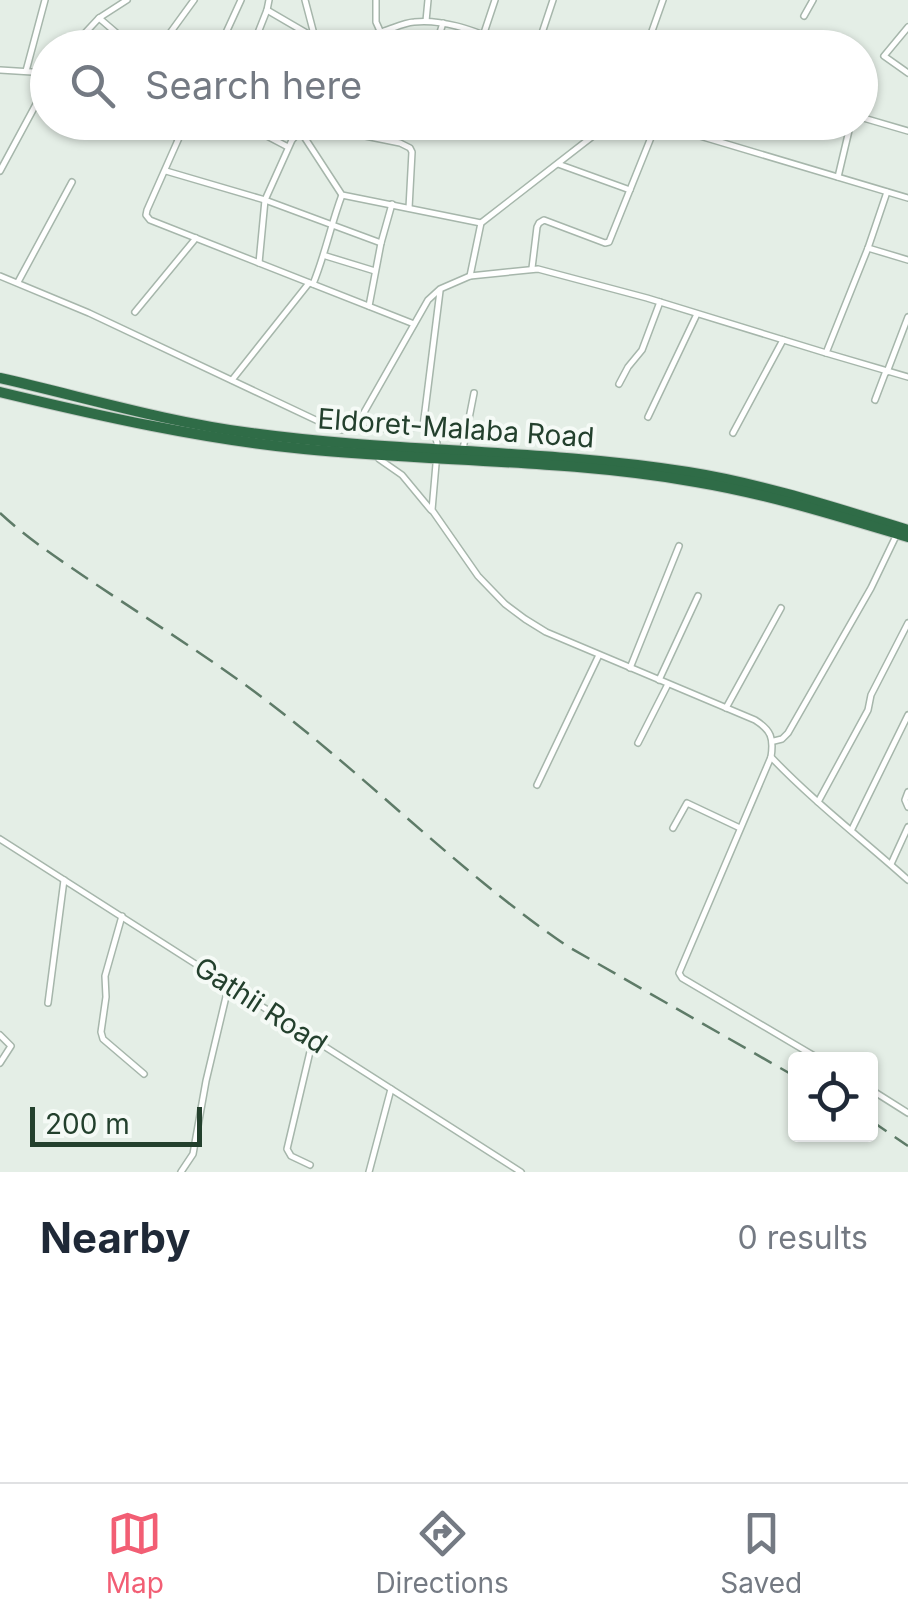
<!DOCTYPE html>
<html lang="en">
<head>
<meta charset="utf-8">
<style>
	:root { --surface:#fff; --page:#f6f6f7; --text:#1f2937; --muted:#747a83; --line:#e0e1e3; --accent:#f25e74 }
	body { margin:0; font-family:Inter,sans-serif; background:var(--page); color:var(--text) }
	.controls { position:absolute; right:30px; bottom:30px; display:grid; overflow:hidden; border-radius:10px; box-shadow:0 2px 8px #0004 }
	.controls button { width:90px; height:90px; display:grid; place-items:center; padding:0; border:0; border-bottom:2px solid var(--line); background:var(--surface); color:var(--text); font:50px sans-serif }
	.scale { position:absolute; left:30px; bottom:25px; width:172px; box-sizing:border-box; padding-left:10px; border:5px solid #23402d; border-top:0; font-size:28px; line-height:35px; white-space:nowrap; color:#23402d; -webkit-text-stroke:8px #f5faf6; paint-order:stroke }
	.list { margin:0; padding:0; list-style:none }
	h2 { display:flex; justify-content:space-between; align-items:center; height:130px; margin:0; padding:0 40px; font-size:42px }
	h2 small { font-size:32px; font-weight:400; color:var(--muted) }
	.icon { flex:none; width:55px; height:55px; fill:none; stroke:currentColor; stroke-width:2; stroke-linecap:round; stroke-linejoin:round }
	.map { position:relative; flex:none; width:908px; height:1172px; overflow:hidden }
	.search { position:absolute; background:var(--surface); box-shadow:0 2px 8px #0004; left:30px; right:30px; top:30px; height:110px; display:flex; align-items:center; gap:25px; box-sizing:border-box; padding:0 35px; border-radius:55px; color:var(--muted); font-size:38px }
	.sheet { height:310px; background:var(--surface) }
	nav { display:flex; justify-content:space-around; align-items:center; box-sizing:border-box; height:140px; border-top:2px solid var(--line); background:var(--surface); font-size:28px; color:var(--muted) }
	nav a { display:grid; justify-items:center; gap:5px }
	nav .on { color:var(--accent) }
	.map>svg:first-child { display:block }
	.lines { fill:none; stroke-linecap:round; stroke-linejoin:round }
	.street-casing { stroke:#a6b6ab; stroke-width:8 }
	.highway-casing { stroke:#c1cac4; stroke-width:12 }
	.street { stroke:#fff; stroke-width:5 }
	.highway { stroke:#2f6c47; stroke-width:10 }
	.rail { stroke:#5e7b68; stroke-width:2.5; stroke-dasharray:20 10; stroke-linecap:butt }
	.labels { text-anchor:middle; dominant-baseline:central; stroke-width:8; stroke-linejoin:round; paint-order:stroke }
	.street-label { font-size:28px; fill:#23402d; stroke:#f5faf6 }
</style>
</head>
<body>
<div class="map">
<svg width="908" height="1172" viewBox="0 0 908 1172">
	<rect width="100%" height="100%" fill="#e4eee6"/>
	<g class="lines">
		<defs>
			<g id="street">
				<polyline points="305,0 315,38 311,48"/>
				<polyline points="376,0 376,22 381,33"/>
				<path d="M267 10 315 38C336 43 364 38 384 31 394 28 403 23 414 22 449 18 485 36 519 48"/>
				<polyline points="804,16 813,0"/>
				<polyline points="99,18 134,48"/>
				<polyline points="426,21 428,0"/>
				<polyline points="908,27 884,56 908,73"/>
				<polyline points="170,33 194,0"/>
				<polyline points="483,36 495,0"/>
				<polyline points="71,48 99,18 127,0"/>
				<polyline points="219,48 241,0"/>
				<polyline points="252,48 267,10 269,0"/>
				<polyline points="435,48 443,23"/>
				<polyline points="537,48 553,0"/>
				<polyline points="646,48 663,0"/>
				<polyline points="0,70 48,73"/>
				<polyline points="26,71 45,0"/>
				<polyline points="860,117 908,131"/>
				<polyline points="158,122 178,139"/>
				<polyline points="186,122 147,210 146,215 150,220 414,324"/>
				<polyline points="240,122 288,147"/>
				<polyline points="653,122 908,198"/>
				<polyline points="306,124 400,143 410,148 412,152 409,208"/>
				<polyline points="301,132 342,195 481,223"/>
				<polyline points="348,133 349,122"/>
				<polyline points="558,164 630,190"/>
				<polyline points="0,171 48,82"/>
				<polyline points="166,171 265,200 381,243"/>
				<polyline points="838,177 851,122"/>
				<polyline points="887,192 868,248 826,353 908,377"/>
				<polyline points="868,248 908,260"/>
				<polyline points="326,256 375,271"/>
				<polyline points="259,263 265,200 292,140 307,123"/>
				<polyline points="532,268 537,227 539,223 544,220 605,243 609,242 656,125"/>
				<polyline points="0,276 89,313 337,430 427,427 435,434 437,443"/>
				<polyline points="470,276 481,223 611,122"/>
				<polyline points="18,282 72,182"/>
				<path d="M313 284C325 255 331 224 342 195"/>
				<polyline points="369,306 381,243 392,204"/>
				<polyline points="135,312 196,238"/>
				<polyline points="887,372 908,317"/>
				<polyline points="232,380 309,283"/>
				<polyline points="619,384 628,367 642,350 660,302"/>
				<polyline points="875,400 886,371"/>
				<polyline points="648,417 697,314"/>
				<polyline points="423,427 440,291"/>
				<polyline points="354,430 428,300 440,289 470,276 538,269 647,298 826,353"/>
				<polyline points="733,433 783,340"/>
				<polyline points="463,449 474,393"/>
				<polyline points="379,459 402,475 431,510"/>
				<path d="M436 464 432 510 478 576 505 604 525 619 546 632 755 720C771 730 774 738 771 757L679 973 682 978 821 1060"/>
				<polyline points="630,668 679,546"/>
				<polyline points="659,680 698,596"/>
				<polyline points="726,708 781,608"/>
				<polyline points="774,741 782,739 788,733 871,588 896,536"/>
				<polyline points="638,743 668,684"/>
				<path d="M771 757C813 801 862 839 908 880"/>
				<polyline points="537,785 599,655"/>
				<polyline points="908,792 905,800 908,807"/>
				<polyline points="818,802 868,710 871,695 908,623"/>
				<polyline points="673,828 687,803 740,828"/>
				<polyline points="852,829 908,715"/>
				<polyline points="0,839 521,1172"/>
				<polyline points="891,864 908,827"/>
				<polyline points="122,916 105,976 106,997 101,1032 103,1039 144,1074"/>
				<polyline points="48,1003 64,880"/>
				<polyline points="0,1035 11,1046 0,1063"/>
				<polyline points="870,1089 908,1113"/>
				<polyline points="310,1165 291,1156 287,1149 313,1039"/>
				<polyline points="181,1172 193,1154 206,1081 229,984"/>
				<polyline points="369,1172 391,1089"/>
			</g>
			<g id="highway">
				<path d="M0 378C84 397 166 422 251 433 396 453 544 449 688 472 763 484 836 508 908 530"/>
				<path d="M0 392C100 416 202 439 304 449 435 462 566 459 696 482 768 494 838 516 908 537"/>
			</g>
		</defs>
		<use href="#street" class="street-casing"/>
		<use href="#highway" class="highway-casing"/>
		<use href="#street" class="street"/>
		<use href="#highway" class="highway"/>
		<g class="rail">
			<path d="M0 513C28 539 60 560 91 581 146 618 202 653 255 692 363 772 456 870 567 946L796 1077"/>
			<polyline points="870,1120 908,1146"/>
		</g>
	</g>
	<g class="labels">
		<g class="street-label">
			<text transform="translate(456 428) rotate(4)">Eldoret-Malaba Road</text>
			<text transform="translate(261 1005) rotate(33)">Gathii Road</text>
		</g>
	</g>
</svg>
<div class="controls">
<button><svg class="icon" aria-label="locate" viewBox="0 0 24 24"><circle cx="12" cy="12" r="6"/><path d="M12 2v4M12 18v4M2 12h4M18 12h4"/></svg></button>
</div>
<div class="scale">200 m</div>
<div class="search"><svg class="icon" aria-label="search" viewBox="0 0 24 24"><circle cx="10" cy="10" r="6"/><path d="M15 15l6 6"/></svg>Search here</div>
</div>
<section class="sheet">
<h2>Nearby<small>0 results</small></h2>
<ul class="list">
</ul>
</section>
<nav>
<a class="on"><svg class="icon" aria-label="map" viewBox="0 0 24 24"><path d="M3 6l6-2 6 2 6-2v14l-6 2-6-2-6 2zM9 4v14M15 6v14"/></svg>Map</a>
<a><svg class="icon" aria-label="directions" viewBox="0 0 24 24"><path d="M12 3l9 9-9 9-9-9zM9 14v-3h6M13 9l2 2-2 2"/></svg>Directions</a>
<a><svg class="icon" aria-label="saved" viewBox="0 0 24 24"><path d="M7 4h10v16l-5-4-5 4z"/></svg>Saved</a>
</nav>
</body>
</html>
